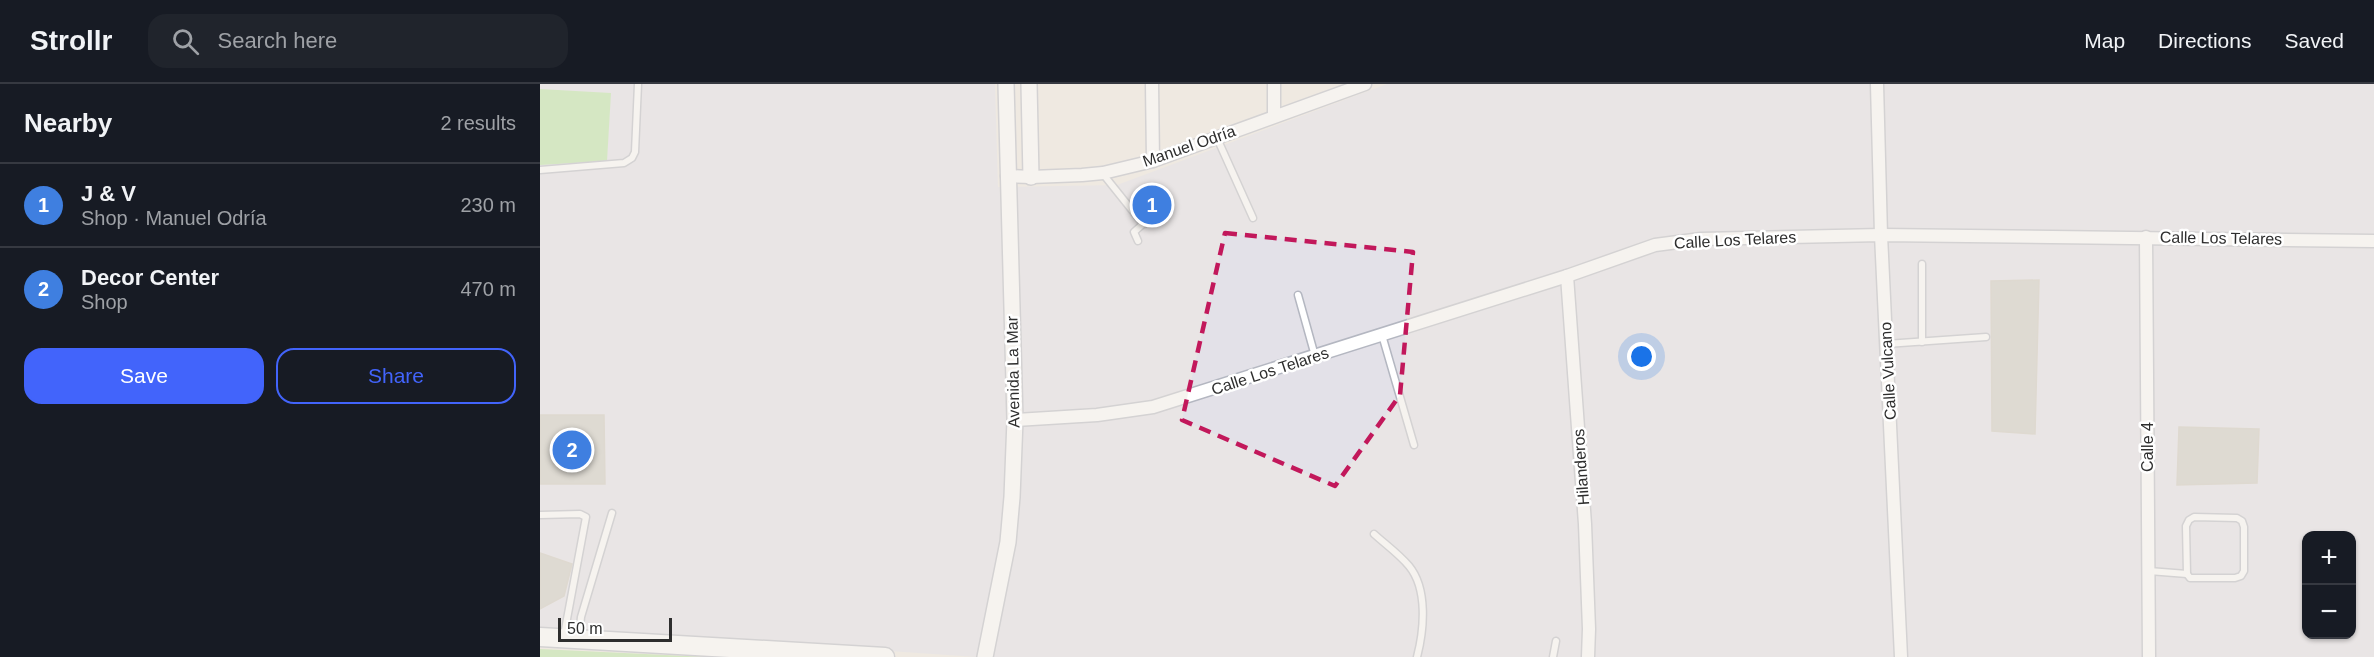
<!DOCTYPE html>
<html lang="en">
<head>
<meta charset="utf-8">
<style>
	:root { --surface:#171b24; --page:#20242c; --text:#f1f3f6; --muted:#9ea1a6; --line:#363941; --accent:#4264fb }
	body { margin:0; font-family:Arial,sans-serif; background:var(--page); color:var(--text) }
	.controls { position:absolute; right:18px; bottom:18px; display:grid; overflow:hidden; border-radius:12px; box-shadow:0 2px 4px #0004 }
	.controls button { width:54px; height:54px; display:grid; place-items:center; padding:0; border:0; border-bottom:2px solid var(--line); background:var(--surface); color:var(--text); font:30px sans-serif }
	.scale { position:absolute; left:18px; bottom:15px; width:114px; box-sizing:border-box; padding-left:6px; border:3px solid #2e2e2e; border-top:0; font-size:16px; line-height:21px; white-space:nowrap; color:#2e2e2e; -webkit-text-stroke:4px #fff; paint-order:stroke }
	.you { position:absolute; left:1102px; top:273px; width:21px; height:21px; margin:-15px; border:4px solid #fff; border-radius:50%; background:#1a73e8; box-shadow:0 0 0 9px #1a73e833 }
	.badge { display:grid; place-items:center; width:39px; height:39px; border-radius:50%; background:var(--accent); color:#fff; font-size:20px; font-weight:700 }
	.pin { position:absolute; translate:-50% -50%; border:3px solid #fff; box-shadow:0 2px 6px #0006 }
	.list { margin:0; padding:0; list-style:none }
	h2 { display:flex; justify-content:space-between; align-items:center; height:78px; margin:0; padding:0 24px; font-size:26px }
	h2 small { font-size:20px; font-weight:400; color:var(--muted) }
	.list li { display:grid; grid-template-columns:39px 1fr auto; gap:18px; align-items:center; box-sizing:border-box; height:84px; padding:0 24px; border-top:2px solid var(--line) }
	.list b { display:block; font-size:22px; white-space:nowrap }
	.list p { margin:0; font-size:20px; white-space:nowrap; color:var(--muted) }
	.list em { font-size:20px; font-style:normal; color:var(--muted) }
	.actions { display:flex; gap:12px; padding:18px 24px }
	.actions a { flex:1; padding:14px 0; border:2px solid var(--accent); border-radius:18px; text-align:center; font-size:21px; color:var(--accent) }
	.actions .main { background:var(--accent); color:#fff }
	.icon { flex:none; width:33px; height:33px; fill:none; stroke:currentColor; stroke-width:2; stroke-linecap:round; stroke-linejoin:round }
	.map { position:relative; flex:none; width:1834px; height:573px; overflow:hidden }
	header { display:flex; align-items:center; gap:36px; box-sizing:border-box; height:84px; padding:0 30px; background:var(--surface); border-bottom:2px solid var(--line) }
	header strong { font-size:28px }
	nav { display:flex; gap:33px; margin-inline-start:auto; font-size:21px }
	.search { width:420px; height:54px; background:var(--page); display:flex; align-items:center; gap:15px; box-sizing:border-box; padding:0 21px; border-radius:18px; color:var(--muted); font-size:22px }
	main { display:flex }
	aside { flex:1; background:var(--surface) }
	.map>svg:first-child { display:block }
	.industrial { fill:#e3e1e8; fill-rule:evenodd }
	.green { fill:#b6e59e }
	.building { fill:#cbc7bf; stroke:#cbc5ba; stroke-width:1.5 }
	.lines { fill:none; stroke-linecap:round; stroke-linejoin:round }
	.service-casing { stroke:#b4b7c1; stroke-width:9 }
	.minor-casing { stroke:#b4b7c1; stroke-width:15 }
	.tertiary-casing { stroke:#b4b7c1; stroke-width:18 }
	.secondary-casing { stroke:#b4b7c1; stroke-width:21 }
	.service { stroke:#fff; stroke-width:6 }
	.minor { stroke:#fff; stroke-width:12 }
	.tertiary { stroke:#fff; stroke-width:15 }
	.secondary { stroke:#fff; stroke-width:18 }
	.marked { fill:none; stroke:#c2185b; stroke-width:4.5; stroke-dasharray:12 8; stroke-linejoin:round }
	.labels { text-anchor:middle; dominant-baseline:central; stroke-width:5; stroke-linejoin:round; paint-order:stroke }
	.street-label { font-size:16px; fill:#2e2e2e; stroke:#fff }
</style>
</head>
<body>
<header>
<strong>Strollr</strong>
<div class="search"><svg class="icon" aria-label="search" viewBox="0 0 24 24"><circle cx="10" cy="10" r="6"/><path d="M15 15l6 6"/></svg>Search here</div>
<nav><a>Map</a><a>Directions</a><a>Saved</a></nav>
</header>
<main>
<aside>
<h2>Nearby<small>2 results</small></h2>
<ul class="list">
<li><span class="badge" style="background:#3f7fe0">1</span><div><b>J &amp; V</b><p>Shop · Manuel Odría</p></div><em>230 m</em></li>
<li><span class="badge" style="background:#3f7fe0">2</span><div><b>Decor Center</b><p>Shop</p></div><em>470 m</em></li>
</ul>
<div class="actions"><a class="main">Save</a><a>Share</a></div>
</aside>
<div class="map">
<svg width="1834" height="573" viewBox="0 0 1834 573">
	<rect width="100%" height="100%" fill="#efe9e1"/>
	<path class="industrial" d="M0 0H455L458 103 577 101 847 0H1834V573H436L161 554 0 546ZM1766 452H1812V550H1766Z"/>
	<g class="green">
		<polygon points="0,5 71,9 67,77 0,81"/>
		<polygon points="0,565 168,573 0,573"/>
	</g>
	<g class="building">
		<polygon points="1499,196 1495,350 1452,347 1451,197"/>
		<polygon points="0,331 64,331 65,400 0,400"/>
		<polygon points="1639,343 1719,345 1717,399 1637,401"/>
		<polygon points="0,469 32,480 24,512 0,525"/>
	</g>
	<g class="lines">
		<defs>
			<g id="service">
				<polyline points="677,54 713,134"/>
				<polyline points="0,86 84,79 92,74 95,68 98,0"/>
				<polyline points="563,90 603,140"/>
				<polyline points="598,157 594,148 603,140 621,137"/>
				<polyline points="758,211 775,272"/>
				<polyline points="842,251 874,361"/>
				<polyline points="1382,258 1382,180"/>
				<polyline points="1346,260 1446,253"/>
				<polyline points="0,431 40,430 46,433 24,551"/>
				<polygon points="1654,433 1697,434 1702,437 1704,443 1704,487 1701,492 1695,494 1650,494 1647,490 1646,442 1649,436"/>
				<path d="M834 450C845 460 859 470 869 482 888 505 884 546 877 573"/>
				<polyline points="1609,487 1647,490"/>
				<polyline points="39,552 41,533 72,429"/>
				<polyline points="1013,573 1016,557"/>
			</g>
			<g id="minor">
				<polyline points="612,0 613,77"/>
				<polyline points="734,0 734,31"/>
				<polyline points="1337,0 1341,151 1361,573"/>
				<polyline points="467,92 491,93 542,91 563,89 613,77 825,0"/>
				<polyline points="1606,153 1609,573"/>
				<polyline points="1027,192 1045,440 1049,545 1048,573"/>
				<polyline points="475,336 557,331 613,323 1027,192 1115,161 1161,155 1341,151 1834,157"/>
			</g>
			<g id="tertiary">
				<polyline points="489,0 491,93"/>
				<polyline points="445,573 468,458 472,413 475,336 466,0"/>
			</g>
			<polyline id="secondary" points="0,553 345,573"/>
		</defs>
		<use href="#service" class="service-casing"/>
		<use href="#minor" class="minor-casing"/>
		<use href="#tertiary" class="tertiary-casing"/>
		<use href="#secondary" class="secondary-casing"/>
		<use href="#service" class="service"/>
		<use href="#minor" class="minor"/>
		<use href="#tertiary" class="tertiary"/>
		<use href="#secondary" class="secondary"/>
	</g>
	<path d="M0 0H1834V573H0ZM685 149 873 168 860 311 795 402 642 336Z" fill="#efe9e1" fill-opacity=".55" fill-rule="evenodd"/>
	<path class="marked" d="M685 149 873 168 860 311 795 402 642 336Z"/>
	<g class="labels">
		<g class="street-label">
			<text transform="translate(649 62) rotate(-19)">Manuel Odría</text>
			<text transform="translate(1681 154) rotate(1)">Calle Los Telares</text>
			<text transform="translate(1195 156) rotate(-3)">Calle Los Telares</text>
			<text transform="translate(730 287) rotate(-18)">Calle Los Telares</text>
			<text transform="translate(1348 287) rotate(-93)">Calle Vulcano</text>
			<text transform="translate(473 288) rotate(-91)">Avenida La Mar</text>
			<text transform="translate(1607 363) rotate(-90)">Calle 4</text>
			<text transform="translate(1041 383) rotate(-94)">Hilanderos</text>
		</g>
	</g>
</svg>
<div class="controls">
<button>+</button>
<button>−</button>
</div>
<div class="scale">50 m</div>
<div class="you"></div>
<div class="pin badge" style="left:612px;top:121px;background:#3f7fe0">1</div>
<div class="pin badge" style="left:32px;top:366px;background:#3f7fe0">2</div>
</div>
</main>
</body>
</html>
